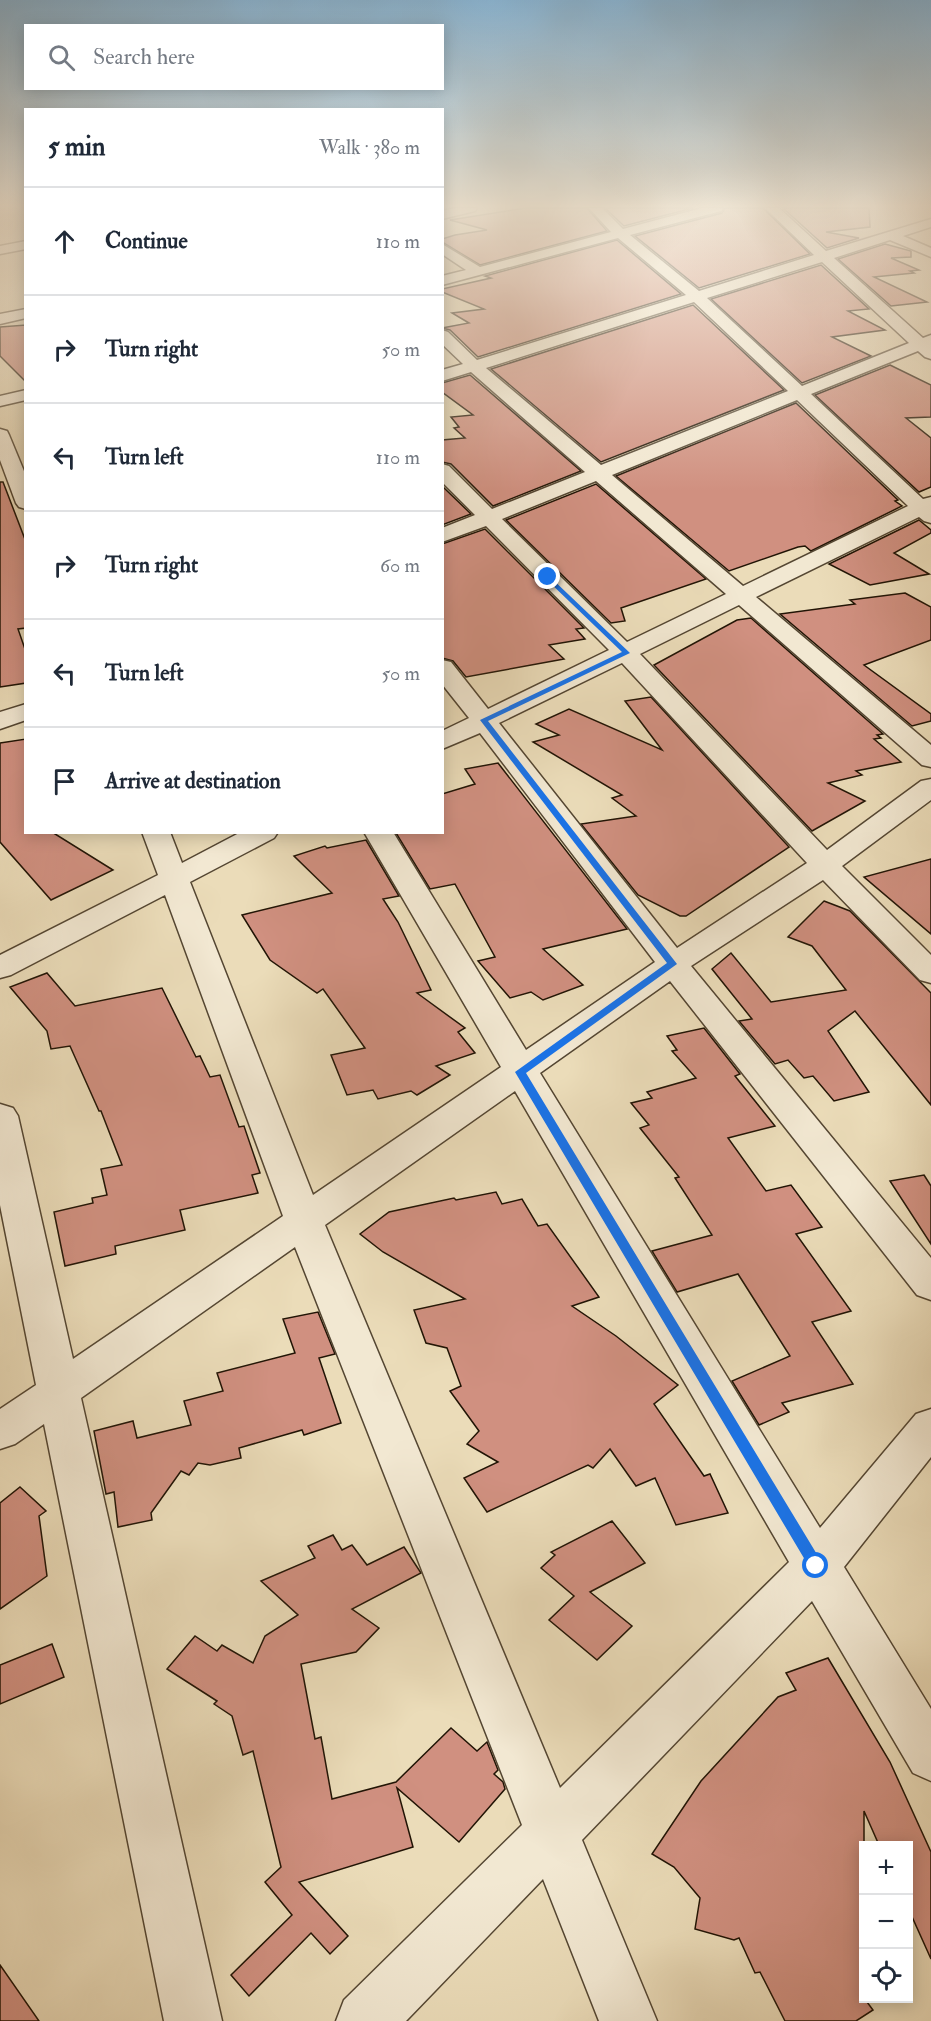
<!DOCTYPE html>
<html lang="en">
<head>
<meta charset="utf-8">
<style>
	:root { --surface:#fff; --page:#f2f2f3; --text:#1f2937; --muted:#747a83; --line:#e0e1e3 }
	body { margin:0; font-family:"IM FELL Double Pica",serif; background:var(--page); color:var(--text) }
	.controls { position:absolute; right:18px; bottom:18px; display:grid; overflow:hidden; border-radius:0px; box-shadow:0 3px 15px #0003 }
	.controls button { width:54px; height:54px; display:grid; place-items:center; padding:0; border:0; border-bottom:2px solid var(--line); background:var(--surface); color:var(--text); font:30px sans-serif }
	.stop { position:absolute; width:18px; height:18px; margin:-14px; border:4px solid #1a73e8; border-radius:50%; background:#fff }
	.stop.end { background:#1a73e8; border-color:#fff; box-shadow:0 2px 6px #0008 }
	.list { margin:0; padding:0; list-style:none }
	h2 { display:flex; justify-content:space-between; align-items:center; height:78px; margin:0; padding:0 24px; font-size:26px }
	h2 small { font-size:20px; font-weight:400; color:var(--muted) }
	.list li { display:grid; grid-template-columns:39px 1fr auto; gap:18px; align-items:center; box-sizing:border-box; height:108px; padding:0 24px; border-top:2px solid var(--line) }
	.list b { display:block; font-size:22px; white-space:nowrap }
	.list em { font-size:20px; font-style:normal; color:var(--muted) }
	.icon { flex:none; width:33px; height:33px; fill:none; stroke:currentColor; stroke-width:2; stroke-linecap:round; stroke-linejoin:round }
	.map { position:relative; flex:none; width:931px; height:2021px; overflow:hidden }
	.search { position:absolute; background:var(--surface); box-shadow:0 3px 15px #0003; left:24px; top:24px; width:420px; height:66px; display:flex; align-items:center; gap:15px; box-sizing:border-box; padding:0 21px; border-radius:0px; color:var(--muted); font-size:22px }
	.panel { position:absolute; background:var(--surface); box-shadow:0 3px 15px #0003; left:24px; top:108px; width:420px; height:726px; border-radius:0px }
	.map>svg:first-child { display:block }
	.building { fill:#d09080; stroke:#211405; stroke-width:1.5 }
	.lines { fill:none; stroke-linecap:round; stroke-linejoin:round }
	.minor-casing { stroke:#544632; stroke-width:3 }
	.minor { fill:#f2e8d2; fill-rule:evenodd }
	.route { fill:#1a73e8 }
</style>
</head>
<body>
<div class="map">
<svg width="931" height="2021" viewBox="0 0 931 2021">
	<rect width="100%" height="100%" fill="#ebdcb9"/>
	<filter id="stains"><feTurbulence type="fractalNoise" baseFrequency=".00333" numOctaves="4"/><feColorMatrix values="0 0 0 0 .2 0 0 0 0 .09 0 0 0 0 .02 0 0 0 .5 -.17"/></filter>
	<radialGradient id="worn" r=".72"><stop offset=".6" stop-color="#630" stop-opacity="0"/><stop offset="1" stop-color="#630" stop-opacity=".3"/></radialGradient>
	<g class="building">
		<polygon points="526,208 587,208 607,231 480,265 442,242 442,239 455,235 487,230 450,220"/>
		<polygon points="605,208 693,208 624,226"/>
		<polygon points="725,208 763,208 810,254 699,288 635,236 722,213"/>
		<polygon points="783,208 869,208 870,227 826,232 859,238 827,248"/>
		<polygon points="617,240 681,294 478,357 450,330 442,328 469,323 452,313 484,309 442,292 442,289 491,278 485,276"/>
		<polygon points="885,244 911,251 911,257 891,258 919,270 910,271 914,273 874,277 927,302 891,306 838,259"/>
		<polygon points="821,265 869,309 848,311 885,330 832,337 871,356 802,383 711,299"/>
		<polygon points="693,305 784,390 601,462 491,369"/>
		<polygon points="26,325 26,382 0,356 0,327"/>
		<polygon points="890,365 931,385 931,417 906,418 931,438 931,487 919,492 815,395"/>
		<polygon points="470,375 581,471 493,506 451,464 442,462 442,440 465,438 454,428 459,427 451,417 473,415 442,392 442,383"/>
		<polygon points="796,403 898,500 895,501 902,506 811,551 805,546 798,547 729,571 616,476"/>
		<polygon points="0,482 3,482 26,542 26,628 18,629 26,652 26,683 0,687"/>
		<polygon points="596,484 706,579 621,608 625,621 611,623 506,520"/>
		<polygon points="442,486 471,514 442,525"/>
		<polygon points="919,520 931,530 931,533 894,553 929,574 870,585 829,564"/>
		<polygon points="485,529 584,628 576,629 585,639 549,645 564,659 466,677 453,661 442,658 442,544"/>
		<polygon points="905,593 931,607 931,640 864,665 931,714 931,721 912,726 780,614 855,604 850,600"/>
		<polygon points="751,618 883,734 877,735 881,738 874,739 901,762 856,771 862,775 828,783 865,801 812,831 654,665 737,620"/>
		<polygon points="651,697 789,847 686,916 680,916 638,895 581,824 636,816 612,798 622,795 533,742 559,735 536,724 569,709 662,750 625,701"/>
		<polygon points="26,739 26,832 52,832 113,870 51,900 0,842 0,743"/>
		<polygon points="498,763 627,929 543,949 583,985 543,1000 531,992 510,998 478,961 495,957 455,884 430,889 396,833 442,832 442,794 475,784 465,769"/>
		<polygon points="366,840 399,896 383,899 398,922 431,990 417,993 465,1028 458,1032 475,1053 436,1066 450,1075 417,1095 411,1091 378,1099 373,1090 347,1095 331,1055 365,1048 323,989 317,993 270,960 242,915 332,893 294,856 325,846 327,848"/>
		<polygon points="931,859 931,934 864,877"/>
		<polygon points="824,901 850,911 931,993 931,1105 855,1011 828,1031 869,1092 834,1101 813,1076 804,1078 788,1060 775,1064 739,1021 752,1019 712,969 731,953 771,1002 846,990 812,946 788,937"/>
		<polygon points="47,973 75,1006 162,988 196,1057 200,1056 210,1077 220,1075 239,1127 244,1126 260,1173 252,1175 258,1193 180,1210 185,1230 115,1246 116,1254 65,1266 54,1212 93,1203 92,1198 107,1195 101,1169 122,1165 101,1111 99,1111 70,1046 51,1049 47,1031 10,987"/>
		<polygon points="704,1028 740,1074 735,1076 775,1126 728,1138 766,1191 791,1185 822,1227 796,1234 851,1311 812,1322 853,1384 782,1403 789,1412 759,1425 732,1381 790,1356 738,1274 677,1292 652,1251 712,1235 675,1178 679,1177 640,1128 649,1125 631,1103 652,1098 647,1092 696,1078 672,1051 677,1050 667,1036"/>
		<polygon points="924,1175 931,1186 931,1244 890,1181"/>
		<polygon points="496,1192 502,1204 522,1199 538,1226 547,1224 599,1297 572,1306 616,1336 678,1385 654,1404 704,1476 710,1474 728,1513 676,1525 655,1478 636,1486 610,1449 593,1468 588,1465 487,1512 464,1478 498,1462 467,1444 479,1431 450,1391 461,1386 447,1348 426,1343 414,1310 465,1299 383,1252 360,1234 389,1212 454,1198 456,1200"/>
		<polygon points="318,1312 335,1354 319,1358 341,1423 304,1435 302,1430 239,1448 241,1458 210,1465 198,1463 189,1475 181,1471 151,1513 152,1520 118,1527 114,1492 106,1494 94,1431 133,1421 137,1438 191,1425 184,1401 223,1391 217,1373 295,1353 283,1319"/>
		<polygon points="20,1487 46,1511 39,1516 47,1576 0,1609 0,1503"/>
		<polygon points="612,1521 645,1563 590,1592 632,1626 597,1660 549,1620 574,1596 541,1568 555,1555 551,1552"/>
		<polygon points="333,1535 342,1550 352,1545 367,1565 404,1547 421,1573 352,1609 379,1628 356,1652 301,1664 315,1739 321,1737 332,1799 396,1782 451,1728 477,1751 487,1742 498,1770 494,1774 503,1782 505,1789 459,1842 397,1788 413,1847 299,1882 348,1936 330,1954 311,1933 249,1996 231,1975 292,1915 265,1882 281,1867 253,1751 243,1755 232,1716 214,1704 217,1701 167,1669 195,1636 217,1651 222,1645 253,1663 265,1636 298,1615 261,1581 315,1558 308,1546"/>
		<polygon points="52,1644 64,1677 0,1704 0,1665"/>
		<polygon points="828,1658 890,1762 931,1852 931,1959 909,1910 909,1845 879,1845 864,1811 864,1998 873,2010 856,2021 785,2021 760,1972 755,1973 739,1938 734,1940 695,1929 700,1898 674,1867 652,1854 701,1781 778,1697 796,1690 786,1673"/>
		<polygon points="0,1965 39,2021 0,2021"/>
	</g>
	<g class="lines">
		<defs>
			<g id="minor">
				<polygon points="454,208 477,208 475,211 442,219 442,211"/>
				<path d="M589 208H602L623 229 702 208H723L721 211 630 235 699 291 814 255 765 208H779L826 251 931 219V227L903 236 931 248V257L890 240 834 258 923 338 931 335V359L925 357 918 351 811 394 923 499 931 497V523L924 521 919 517 756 597 931 745V767L922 765 739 605 640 654 827 850 921 781 931 779V800L842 866 931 955V983L920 980 823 880 691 966 931 1258V1300L917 1295 670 981 540 1073 820 1528 916 1414 931 1409V1457L844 1567 931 1709V1781L913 1773 812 1601 582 1840 657 2021H599L543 1879 406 2021H336L344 2000 522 1825 295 1247 81 1398 222 2021H164L44 1424 15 1444 0 1449V1409L36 1385 0 1205V1104L13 1108 18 1116 73 1359 283 1216 165 895 11 975 0 978V955L158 875 142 832H170L182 863 241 832H278L274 838 190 882 313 1195 501 1067 364 832H393L526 1050 655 962 480 733 442 749V731L469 718 442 684V660L451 662 488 709 609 650 486 526 442 542V528L475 515 442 482V464L449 466 492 509 585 472 471 372 442 381V370L463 364 442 344V330L448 332 477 360 686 295 618 238 442 285V276L466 270 442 254V244L480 267 611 232ZM822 262 909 343 802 386 707 298ZM694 302 788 391 601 465 486 368ZM797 400 908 506 743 586 612 475ZM596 481 726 594 627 642 502 519ZM622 663 807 863 677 948 499 723ZM515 1091 789 1562 560 1788 325 1225Z"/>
				<polygon points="26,241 26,249 0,254 0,246"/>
				<polygon points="26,309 26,318 0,324 0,314"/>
				<polygon points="26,390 26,400 0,406 0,396"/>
				<polygon points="0,429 7,431 9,435 26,476 26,509 19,507 16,503 0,460"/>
				<polygon points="26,704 26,720 0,729 0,712"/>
			</g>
		</defs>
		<use href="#minor" class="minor-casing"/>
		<use href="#minor" class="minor"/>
	</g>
	<linearGradient id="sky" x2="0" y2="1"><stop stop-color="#89b6d6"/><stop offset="0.42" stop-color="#f6efe0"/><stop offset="1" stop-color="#f6efe0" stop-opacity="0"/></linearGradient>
	<rect width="931" height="491" fill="url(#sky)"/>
	<polygon class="route" points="548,575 630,653 488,721 677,964 526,1073 821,1561 823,1566 821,1570 811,1570 515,1072 667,963 480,720 622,652 546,579"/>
	<rect width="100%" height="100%" filter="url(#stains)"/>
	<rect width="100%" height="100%" fill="url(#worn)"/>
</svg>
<div class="controls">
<button>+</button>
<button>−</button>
<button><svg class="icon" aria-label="locate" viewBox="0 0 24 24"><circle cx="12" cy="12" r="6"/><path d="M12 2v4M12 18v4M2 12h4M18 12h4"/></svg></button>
</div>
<div class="stop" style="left:816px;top:1566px"></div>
<div class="stop end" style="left:548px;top:577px"></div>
<div class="search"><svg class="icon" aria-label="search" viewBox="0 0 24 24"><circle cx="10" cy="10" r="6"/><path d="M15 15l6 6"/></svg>Search here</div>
<section class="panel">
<h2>5 min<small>Walk · 380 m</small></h2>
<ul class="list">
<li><svg class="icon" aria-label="ahead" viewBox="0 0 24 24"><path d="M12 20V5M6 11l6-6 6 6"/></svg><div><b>Continue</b></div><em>110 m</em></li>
<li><svg class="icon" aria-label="right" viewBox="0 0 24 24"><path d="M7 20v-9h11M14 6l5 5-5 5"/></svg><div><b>Turn right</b></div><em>50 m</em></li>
<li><svg class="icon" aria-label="left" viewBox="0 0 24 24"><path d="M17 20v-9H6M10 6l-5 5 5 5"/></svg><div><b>Turn left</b></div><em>110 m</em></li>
<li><svg class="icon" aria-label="right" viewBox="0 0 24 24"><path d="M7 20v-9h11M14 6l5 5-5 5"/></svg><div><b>Turn right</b></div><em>60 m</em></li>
<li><svg class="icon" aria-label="left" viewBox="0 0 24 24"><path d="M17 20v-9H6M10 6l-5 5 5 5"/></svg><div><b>Turn left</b></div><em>50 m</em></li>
<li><svg class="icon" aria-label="arrive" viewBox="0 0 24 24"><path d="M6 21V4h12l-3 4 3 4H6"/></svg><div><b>Arrive at destination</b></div></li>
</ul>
</section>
</div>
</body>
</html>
